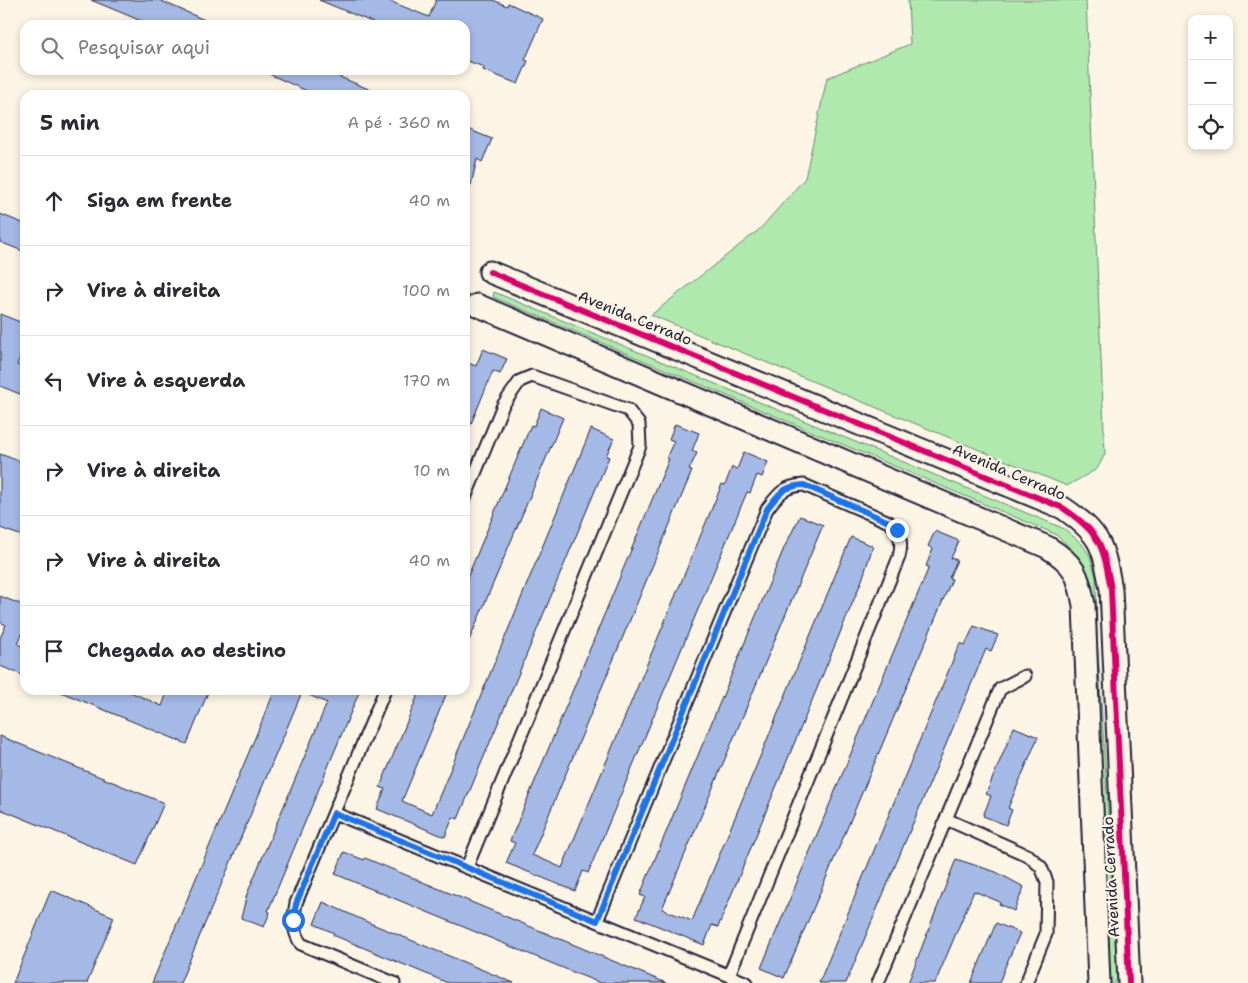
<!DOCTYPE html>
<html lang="pt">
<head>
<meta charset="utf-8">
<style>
	:root { --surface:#fff; --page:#f2f2f3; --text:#2b2b33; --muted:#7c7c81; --line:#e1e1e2 }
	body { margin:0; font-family:"Shantell Sans",sans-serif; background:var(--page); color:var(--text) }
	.controls { position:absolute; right:15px; top:15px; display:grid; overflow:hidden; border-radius:10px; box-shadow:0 2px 8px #0003 }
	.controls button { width:45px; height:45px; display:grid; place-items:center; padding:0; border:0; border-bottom:1px solid var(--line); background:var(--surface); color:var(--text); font:25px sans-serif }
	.stop { position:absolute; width:15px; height:15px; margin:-11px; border:4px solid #1a73e8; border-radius:50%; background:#fff }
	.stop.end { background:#1a73e8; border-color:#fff; box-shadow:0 1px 5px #0008 }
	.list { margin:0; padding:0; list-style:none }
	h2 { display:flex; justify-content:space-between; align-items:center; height:65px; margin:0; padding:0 20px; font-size:21px }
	h2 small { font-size:16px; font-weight:400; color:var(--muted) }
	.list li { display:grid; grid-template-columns:32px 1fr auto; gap:15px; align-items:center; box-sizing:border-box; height:90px; padding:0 20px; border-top:1px solid var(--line) }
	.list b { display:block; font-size:19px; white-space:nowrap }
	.list em { font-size:16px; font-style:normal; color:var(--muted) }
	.icon { flex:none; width:28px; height:28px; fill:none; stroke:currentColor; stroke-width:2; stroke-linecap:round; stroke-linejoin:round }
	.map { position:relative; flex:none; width:1248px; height:983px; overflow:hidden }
	.search { position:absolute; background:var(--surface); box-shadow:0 2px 8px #0003; left:20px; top:20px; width:450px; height:55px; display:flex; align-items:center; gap:12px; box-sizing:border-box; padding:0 18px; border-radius:15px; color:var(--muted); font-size:19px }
	.panel { position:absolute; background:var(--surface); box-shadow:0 2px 8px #0003; left:20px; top:90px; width:450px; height:605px; border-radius:15px }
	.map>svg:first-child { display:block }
	.green { fill:#afe9ae; stroke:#688674 }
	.building { fill:#a5b9e7; stroke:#22223b }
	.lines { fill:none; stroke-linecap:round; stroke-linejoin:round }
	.lane-casing { stroke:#22223b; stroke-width:15 }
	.street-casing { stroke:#22223b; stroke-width:25 }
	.lane { stroke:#fcf5e5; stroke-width:11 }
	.street { stroke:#fcf5e5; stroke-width:21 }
	.cycleway-casing { stroke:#fcf5e5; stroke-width:9 }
	.cycleway { stroke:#d6006c; stroke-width:6 }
	.route { stroke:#1a73e8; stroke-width:6 }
	.labels { text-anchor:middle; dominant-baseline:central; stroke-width:4.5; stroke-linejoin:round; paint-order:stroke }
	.street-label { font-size:15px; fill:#22223b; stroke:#fcf5e5 }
</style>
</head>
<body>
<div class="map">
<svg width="1248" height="983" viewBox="0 0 1248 983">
	<rect width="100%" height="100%" fill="#fcf5e5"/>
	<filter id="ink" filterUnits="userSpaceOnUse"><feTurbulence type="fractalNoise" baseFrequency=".02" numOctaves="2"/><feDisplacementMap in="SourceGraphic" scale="10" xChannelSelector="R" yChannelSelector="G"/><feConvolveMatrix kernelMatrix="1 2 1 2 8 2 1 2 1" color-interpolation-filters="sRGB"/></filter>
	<g filter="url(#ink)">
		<g class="green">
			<polygon points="908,0 1086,0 1105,454 1097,469 1067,486 651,315 760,229 805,178 827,78 910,44"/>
			<path d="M494 292 1065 529 1082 544 1090 556 1096 577 1097 636 1119 983H1108L1082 568C1075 554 1068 544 1055 534L493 297Z"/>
		</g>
		<g class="building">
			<polygon points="91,0 159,0 216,25 151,25"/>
			<polygon points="319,0 387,0 429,17 436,0 493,0 507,6 508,3 543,19 525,60 528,61 518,84 483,70 484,67 465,60 465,25 379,25"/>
			<polygon points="260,70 323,70 383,95 316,95"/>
			<polygon points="465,128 492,139 482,162 477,159 471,185 465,184"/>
			<polygon points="0,214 25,224 25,252 0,242"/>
			<polygon points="0,314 25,324 25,346 17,365 25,368 25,396 0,386"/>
			<polygon points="483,349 507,359 500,374 493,371 465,438 465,371 468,363 476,366"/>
			<polygon points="541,408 563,418 465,650 465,583 531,425 534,426"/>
			<polygon points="675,424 699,433 692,451 697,453 689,470 692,471 532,855 549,862 562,868 722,484 725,485 732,467 737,469 744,452 768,462 762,477 757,475 750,493 747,492 588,873 583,871 575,891 506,863 515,843 510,841 669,459 666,458 674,441 669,439"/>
			<polygon points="591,429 614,439 606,456 609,457 458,819 453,817 445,837 377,809 385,789 380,787 420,690 448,690 402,801 432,814"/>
			<polygon points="0,454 25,463 25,537 0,528"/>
			<polygon points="800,516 823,525 662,909 692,921 851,537 873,546 862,580 718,927 712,925 704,945 636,917 645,897 640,895 784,548"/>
			<polygon points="935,531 959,541 951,558 957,560 949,578 952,579 784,978 761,968 929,567 926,566 933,549 928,546"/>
			<polygon points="0,596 25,606 25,627 18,644 25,648 25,676 0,666 0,638 6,625 0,622"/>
			<polygon points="974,626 998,635 991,651 986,649 846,983 819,983 960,643 965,645"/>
			<polygon points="56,690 126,690 162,706 168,690 209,690 187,744"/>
			<polygon points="275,690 360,690 268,911 270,912 264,927 241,918 247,894 327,703 302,692 180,983 152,983"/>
			<polygon points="1014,727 1038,737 1008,808 1012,810 1006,825 983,816 991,796 986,794"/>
			<polygon points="0,736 164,803 137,865 0,809"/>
			<polygon points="344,852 364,860 365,858 666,983 600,983 580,975 335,874"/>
			<polygon points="956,859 996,872 1024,887 1014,911 999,904 1000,902 974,891 935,983 908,983"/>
			<polygon points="51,890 114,917 106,937 87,983 13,983"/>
			<polygon points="323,902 365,921 514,983 448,983 333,935 334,933 314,924"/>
			<polygon points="996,923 1020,933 1005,967 999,983 971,983"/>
		</g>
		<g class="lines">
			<defs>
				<g id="lane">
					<polyline points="465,498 503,405 520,381 532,376 628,410 639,424 640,446 467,867"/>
					<path d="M385 690 296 903C293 919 292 930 301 944L394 983"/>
					<polyline points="334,813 747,983"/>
					<polyline points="946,819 1029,856 1041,867 1047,882 1046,934 1026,983"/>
					<path d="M597 921 767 509C779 493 784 486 804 485L889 522C900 533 903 541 899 557L729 975"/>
					<polyline points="878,983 1000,689 1025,676"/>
				</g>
				<g id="street">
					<path d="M490 272 1063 508C1101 534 1103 545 1111 589L1129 983"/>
					<path d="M477 305 1047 547C1075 564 1078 574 1084 605L1099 983"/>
				</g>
			</defs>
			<use href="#lane" class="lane-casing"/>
			<use href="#street" class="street-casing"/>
			<use href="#lane" class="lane"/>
			<use href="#street" class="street"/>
			<defs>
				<path id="cycleway" d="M490 272 1063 508C1101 534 1103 545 1111 589L1129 983"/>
			</defs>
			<use href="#cycleway" class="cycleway-casing"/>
			<use href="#cycleway" class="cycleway"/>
		</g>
	</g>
	<g class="lines" filter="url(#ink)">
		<path class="route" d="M293 920 296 904 334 813 597 921 767 509C779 493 784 486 804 485L889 522 897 530"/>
	</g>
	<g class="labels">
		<g class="street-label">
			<text transform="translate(635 318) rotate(22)">Avenida Cerrado</text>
			<text transform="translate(1009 472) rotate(23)">Avenida Cerrado</text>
			<text transform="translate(1111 877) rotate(-93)">Avenida Cerrado</text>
		</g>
	</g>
</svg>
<div class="controls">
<button>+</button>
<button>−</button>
<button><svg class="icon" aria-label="locate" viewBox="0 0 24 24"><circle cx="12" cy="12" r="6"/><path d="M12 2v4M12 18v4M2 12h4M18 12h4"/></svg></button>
</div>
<div class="stop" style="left:293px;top:920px"></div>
<div class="stop end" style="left:897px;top:530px"></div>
<div class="search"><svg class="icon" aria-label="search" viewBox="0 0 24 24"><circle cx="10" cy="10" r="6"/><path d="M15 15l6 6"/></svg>Pesquisar aqui</div>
<section class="panel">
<h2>5 min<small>A pé · 360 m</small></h2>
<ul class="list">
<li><svg class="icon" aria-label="ahead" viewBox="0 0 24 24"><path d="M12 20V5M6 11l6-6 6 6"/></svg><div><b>Siga em frente</b></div><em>40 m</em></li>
<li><svg class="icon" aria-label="right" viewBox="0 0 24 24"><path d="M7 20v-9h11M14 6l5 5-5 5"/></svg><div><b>Vire à direita</b></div><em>100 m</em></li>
<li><svg class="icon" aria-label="left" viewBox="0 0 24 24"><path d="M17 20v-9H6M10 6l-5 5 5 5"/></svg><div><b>Vire à esquerda</b></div><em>170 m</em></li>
<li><svg class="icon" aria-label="right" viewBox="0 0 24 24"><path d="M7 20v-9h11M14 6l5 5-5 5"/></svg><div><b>Vire à direita</b></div><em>10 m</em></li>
<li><svg class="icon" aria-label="right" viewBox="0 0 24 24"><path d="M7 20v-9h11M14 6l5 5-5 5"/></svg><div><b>Vire à direita</b></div><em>40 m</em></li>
<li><svg class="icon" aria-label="arrive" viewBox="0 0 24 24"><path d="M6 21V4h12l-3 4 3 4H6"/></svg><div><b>Chegada ao destino</b></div></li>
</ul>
</section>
</div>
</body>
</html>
